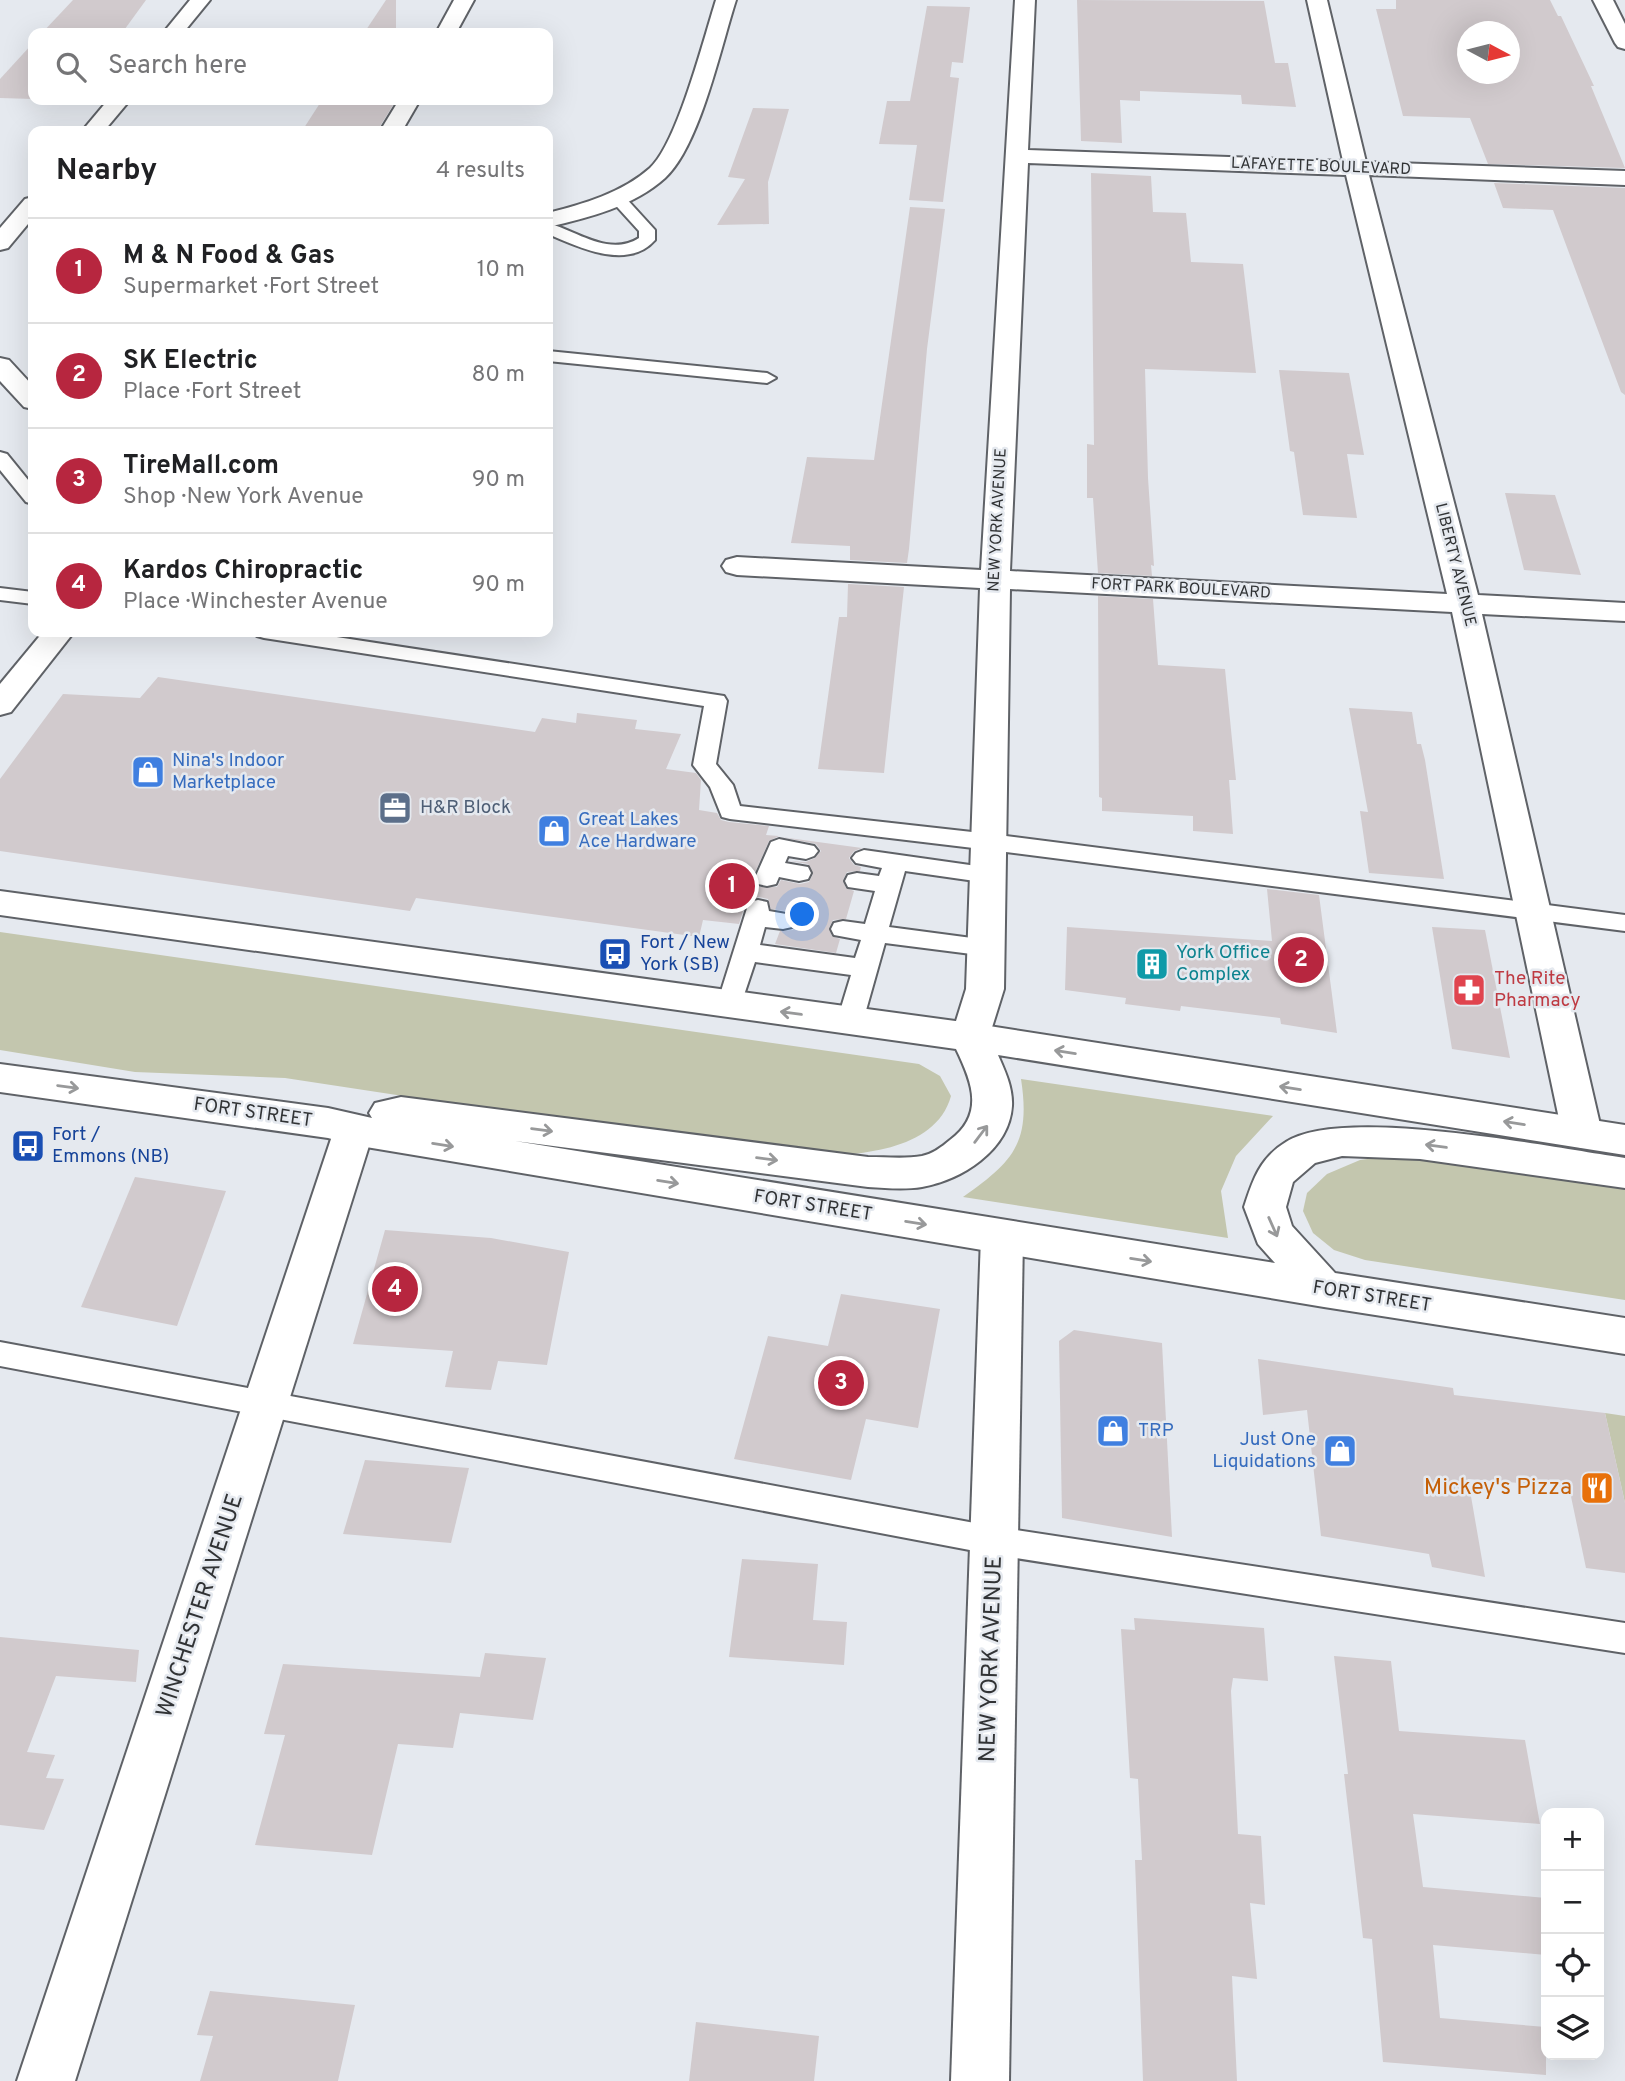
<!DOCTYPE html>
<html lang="en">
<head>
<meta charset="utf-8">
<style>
	:root { --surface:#fff; --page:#f2f2f2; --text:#202124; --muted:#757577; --line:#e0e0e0; --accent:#b7263f }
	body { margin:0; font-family:Overpass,sans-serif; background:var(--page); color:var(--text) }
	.controls { position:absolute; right:21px; bottom:21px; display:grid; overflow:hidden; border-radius:14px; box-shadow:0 7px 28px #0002 }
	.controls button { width:63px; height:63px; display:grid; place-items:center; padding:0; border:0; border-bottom:2px solid var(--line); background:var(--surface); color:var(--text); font:35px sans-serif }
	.compass { position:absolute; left:1457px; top:21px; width:63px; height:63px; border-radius:50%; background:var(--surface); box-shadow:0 7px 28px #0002; rotate:97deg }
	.you { position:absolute; left:803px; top:915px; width:24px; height:24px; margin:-18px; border:5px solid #fff; border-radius:50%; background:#1a73e8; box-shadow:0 0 0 10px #1a73e833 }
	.badge { display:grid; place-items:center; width:46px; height:46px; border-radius:50%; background:var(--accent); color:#fff; font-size:23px; font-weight:700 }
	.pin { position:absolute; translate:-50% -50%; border:4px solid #fff; box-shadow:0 2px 7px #0006 }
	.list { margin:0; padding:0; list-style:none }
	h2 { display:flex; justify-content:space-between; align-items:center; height:91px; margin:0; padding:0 28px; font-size:30px }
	h2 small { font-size:23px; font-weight:400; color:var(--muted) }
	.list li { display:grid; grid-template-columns:46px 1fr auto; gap:21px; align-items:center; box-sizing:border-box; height:105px; padding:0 28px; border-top:2px solid var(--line) }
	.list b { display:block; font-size:26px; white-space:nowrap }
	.list p { margin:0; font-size:23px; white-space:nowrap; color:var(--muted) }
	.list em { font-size:23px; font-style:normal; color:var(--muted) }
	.icon { flex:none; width:38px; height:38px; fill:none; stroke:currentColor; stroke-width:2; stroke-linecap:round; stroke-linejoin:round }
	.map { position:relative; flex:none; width:1625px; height:2081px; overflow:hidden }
	.search { position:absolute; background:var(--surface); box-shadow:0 7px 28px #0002; left:28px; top:28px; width:525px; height:77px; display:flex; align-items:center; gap:18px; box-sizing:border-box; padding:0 24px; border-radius:14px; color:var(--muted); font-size:26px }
	.panel { position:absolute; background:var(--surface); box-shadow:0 7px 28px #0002; left:28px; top:126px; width:525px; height:511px; border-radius:14px }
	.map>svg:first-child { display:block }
	.green { fill:#c3c6ae }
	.building { fill:#d1cacd; fill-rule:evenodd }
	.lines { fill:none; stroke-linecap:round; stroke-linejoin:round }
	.service-casing { stroke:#5f6267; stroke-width:4 }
	.minor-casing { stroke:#5f6267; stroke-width:4 }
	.tertiary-casing { stroke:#5f6267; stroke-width:4 }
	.primary-casing { stroke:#5f6267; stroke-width:4 }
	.service { fill:#fff; fill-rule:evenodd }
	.minor { fill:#fff; fill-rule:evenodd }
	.tertiary { fill:#fff; fill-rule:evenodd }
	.primary { fill:#fff; fill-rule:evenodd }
	.oneway { stroke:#98999a }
	.labels { text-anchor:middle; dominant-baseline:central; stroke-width:5; stroke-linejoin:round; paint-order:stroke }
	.far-street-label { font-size:16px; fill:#313335; stroke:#e5e9ef }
	.shop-label { font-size:19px; fill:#366cbe; stroke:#e5e9ef; text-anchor:start }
	.service-label { font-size:19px; fill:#4e5e75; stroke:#e5e9ef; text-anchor:start }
	.transit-label { font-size:19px; fill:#164399; stroke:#e5e9ef; text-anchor:start }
	.culture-label { font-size:19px; fill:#0d838f; stroke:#e5e9ef; text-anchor:start }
	.health-label { font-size:19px; fill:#be3a42; stroke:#e5e9ef; text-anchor:start }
	.street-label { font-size:19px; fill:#313335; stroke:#e5e9ef }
	.near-food-label { font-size:23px; fill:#c56008; stroke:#e5e9ef; text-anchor:end }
	.near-street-label { font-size:23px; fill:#313335; stroke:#e5e9ef }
</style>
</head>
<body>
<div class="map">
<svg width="1625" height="2081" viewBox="0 0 1625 2081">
	<rect width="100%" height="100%" fill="#e5e9ef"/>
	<g class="green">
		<path d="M0 932 919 1064 940 1076 951 1096C935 1153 855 1155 805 1157L285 1078 135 1072 0 1050Z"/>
		<path d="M1021 1079 1273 1116 1236 1156 1221 1191 1228 1238 963 1197C1013 1162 1031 1143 1021 1079Z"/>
		<polygon points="1403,1154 1625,1182 1625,1300 1365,1260 1334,1250 1313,1233 1303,1211 1307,1193 1327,1174 1360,1160"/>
		<polygon points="1605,1413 1625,1416 1625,1503"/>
	</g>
	<g class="building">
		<polygon points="73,0 146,0 122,33 42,33"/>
		<polygon points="386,0 396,0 396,33 364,33"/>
		<polygon points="1077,0 1264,1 1275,63 1288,63 1296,107 1242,104 1241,95 1140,91 1140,101 1120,100 1122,143 1081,141"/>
		<path d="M1396 0H1550L1558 16H1561L1594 86H1591L1625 168 1488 164 1470 118 1403 116 1376 9H1396ZM1467 32H1509V74H1467Z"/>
		<polygon points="927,6 970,7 963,63 952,62 950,77 959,78 943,202 909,200 917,145 879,144 887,101 910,101"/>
		<polygon points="33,43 33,99 0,98 0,79"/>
		<polygon points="322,100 395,100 395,102 377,131 302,131"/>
		<polygon points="753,108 789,109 768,182 769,224 717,225 745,179 728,177"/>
		<polygon points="1091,173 1151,176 1153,212 1186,213 1191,262 1243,264 1256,373 1145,369 1148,478 1154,566 1151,565 1152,576 1098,573 1093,498 1087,498 1087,444 1094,445"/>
		<polygon points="1494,183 1625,188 1625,395 1621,392 1553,210 1503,208"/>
		<polygon points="910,207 945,209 927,349 909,549 907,563 850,560 850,546 791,543 807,457 874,460"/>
		<polygon points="1279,370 1349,373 1364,455 1347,454 1357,518 1303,515 1294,452 1290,451"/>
		<polygon points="1505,493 1555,495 1581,575 1524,570"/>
		<polygon points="848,584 904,587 884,773 818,769 839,617 847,617"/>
		<polygon points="1098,596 1153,599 1158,665 1225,669 1236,780 1229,780 1233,834 1193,831 1193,816 1102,811 1102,798 1099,797"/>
		<polygon points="158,677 535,732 542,718 576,723 577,713 637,720 635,729 681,734 666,769 696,773 701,780 699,810 717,813 721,820 729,822 769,826 766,835 779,836 769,841 753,877 757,887 777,887 781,880 800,884 809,882 813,874 808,864 789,861 806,862 815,858 821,851 816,844 781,837 862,848 854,851 849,858 854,865 861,867 860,871 847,872 843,880 846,888 854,891 846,919 833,920 829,928 832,936 840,939 836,953 775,944 780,931 793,930 797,920 792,912 771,909 768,899 759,897 746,901 739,924 703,920 699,937 416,898 410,911 0,851 0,779 63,694 140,698"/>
		<polygon points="1349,708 1412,712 1417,744 1421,744 1425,760 1444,879 1369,873 1360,811 1368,812"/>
		<polygon points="1267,889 1319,895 1337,1033 1281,1024 1280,1018 1181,1006 1180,1011 1125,1004 1126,998 1065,990 1067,927 1272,941"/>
		<polygon points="1432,927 1485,930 1510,1058 1452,1049"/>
		<polygon points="135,1177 226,1191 177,1326 81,1307"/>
		<polygon points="385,1230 491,1238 569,1252 547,1365 498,1361 491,1390 445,1387 453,1351 353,1344"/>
		<polygon points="841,1294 940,1309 918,1428 866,1419 851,1480 734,1459 768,1336 828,1346"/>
		<polygon points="1074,1330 1162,1343 1172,1537 1062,1518 1059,1341"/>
		<polygon points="1258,1359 1453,1388 1454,1395 1605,1413 1625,1503 1625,1573 1586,1568 1569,1487 1468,1479 1485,1577 1432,1567 1429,1554 1321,1536 1307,1410 1263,1415"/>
		<polygon points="365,1460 469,1468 451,1543 343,1534"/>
		<polygon points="742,1559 818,1564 813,1620 847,1622 844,1665 729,1657"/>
		<polygon points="1134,1618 1264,1628 1268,1681 1233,1678 1231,1691 1238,1834 1261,1836 1265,1905 1250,1903 1257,1979 1232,1976 1237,2081 1143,2081 1135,1860 1142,1860 1138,1779 1130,1778 1121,1629 1135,1630"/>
		<polygon points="0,1637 139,1650 136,1682 56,1676 27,1752 55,1755 46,1778 64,1779 44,1830 0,1825"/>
		<polygon points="485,1653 546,1658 533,1720 460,1713 453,1748 398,1744 372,1855 255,1845 285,1735 264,1734 283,1664 480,1677"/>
		<polygon points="1334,1656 1391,1661 1399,1731 1525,1740 1540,1824 1413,1814 1423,1887 1546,1898 1546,1955 1433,1945 1440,2018 1546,2027 1546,2075 1383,2062 1372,1939 1363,1938 1344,1774 1348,1774"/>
		<polygon points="210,1991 355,2005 338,2081 200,2081 213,2036 197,2035"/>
		<polygon points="696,2022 819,2036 814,2081 689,2081"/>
	</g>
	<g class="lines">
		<defs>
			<g id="service">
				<path d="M617 193 623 195 655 230V240C628 271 578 247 548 234V223C577 231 609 257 639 238V231L609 198Z"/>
				<polygon points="548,351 767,373 776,378 767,383 548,361"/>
				<polygon points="0,452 7,454 33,486 33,504 26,502 0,470"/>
				<polygon points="0,588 33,592 33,604 0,600"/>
				<polygon points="253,632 304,632 724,696 727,701 716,764 733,785 740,806 990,834 1625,915 1625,931 990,850 730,819 722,817 710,787 693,765 704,706 264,638 257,636"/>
				<polygon points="779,839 814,846 818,851 814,856 806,859 788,856 785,863 808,867 811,873 808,879 799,881 779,877 776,884 767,886 758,884 755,878 771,842"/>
				<polygon points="864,850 998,869 1001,875 998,881 989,883 905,871 889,927 987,940 996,942 1000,948 996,954 987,956 885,943 863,1021 859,1027 850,1030 841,1027 837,1021 851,975 755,962 739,1010 730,1013 721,1010 717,1004 749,902 758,900 767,902 769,911 792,915 795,921 792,927 783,929 765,927 760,945 855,958 861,940 834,935 831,929 834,923 843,921 865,924 875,891 848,887 845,881 848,875 857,873 879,876 882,868 856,863 852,858 856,853"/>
				<polygon points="0,1342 996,1527 1625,1623 1625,1653 996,1555 0,1366"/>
			</g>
			<g id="minor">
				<polygon points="454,0 474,0 456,33 436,33"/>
				<path d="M716 0H736C721 46 700 146 665 178 634 206 588 218 548 227V213C583 204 622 193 650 168 677 144 704 38 716 0Z"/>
				<path d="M1015 0H1035L1028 150 1343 161 1307 0H1327L1366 162 1625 171V185L1369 175 1478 595 1625 603V621L1482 614 1602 1133 1596 1144 1582 1148 1568 1144 1562 1133 1452 612 1010 589 1004 989 989 1037 984 1047 970 1051 956 1047 951 1037 966 989 980 588 737 575 726 572 722 566 726 560 737 557 981 570ZM1028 163 1346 175 1447 594 1010 571Z"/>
				<polygon points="1593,0 1613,0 1625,24 1625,49 1618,47 1615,43"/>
				<polygon points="399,100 420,100 402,131 380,131"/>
				<polygon points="354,1115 368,1120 374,1130 75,2081 17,2081 334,1130 340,1120"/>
				<polygon points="1002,1221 1017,1225 1023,1237 1009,2081 951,2081 981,1237 987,1225"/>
			</g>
			<g id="tertiary">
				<polygon points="190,0 210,0 183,33 163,33"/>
				<polygon points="108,100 130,100 104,131 82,131"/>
				<polygon points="33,197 33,218 8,248 0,250 0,228 25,199"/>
				<polygon points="0,358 9,360 33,386 33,409 24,407 0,381"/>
				<polygon points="43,632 74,632 11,712 0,715 0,684"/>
			</g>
			<path id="primary" d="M0 891 970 1023 1625 1125V1155L998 1055C1005 1071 1013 1088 1012 1106 1009 1151 961 1180 922 1187 904 1190 886 1188 868 1187L515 1141 1275 1263 1258 1244 1244 1207C1253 1179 1260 1158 1286 1142 1343 1105 1554 1148 1625 1158V1188L1420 1159 1342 1156 1315 1163 1293 1182 1286 1207 1292 1226 1335 1273 1625 1318V1354L1324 1307 354 1145 328 1138 0 1092V1064L328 1108 372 1118 369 1113 375 1103 401 1097 868 1157C886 1157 905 1159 922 1156 932 1154 942 1147 950 1140 985 1114 972 1082 956 1049L0 915Z"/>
		</defs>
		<use href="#service" class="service-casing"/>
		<use href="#minor" class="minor-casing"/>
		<use href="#tertiary" class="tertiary-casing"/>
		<use href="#primary" class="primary-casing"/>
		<use href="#service" class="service"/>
		<use href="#minor" class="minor"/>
		<use href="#tertiary" class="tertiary"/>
		<use href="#primary" class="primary"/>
	</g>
	<defs><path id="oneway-shaft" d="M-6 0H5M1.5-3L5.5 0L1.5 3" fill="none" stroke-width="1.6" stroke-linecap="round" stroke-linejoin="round" transform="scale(1.75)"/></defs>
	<g class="oneway">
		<use href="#oneway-shaft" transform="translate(791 1013) rotate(-172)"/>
		<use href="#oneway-shaft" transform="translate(1065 1052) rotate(-171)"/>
		<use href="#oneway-shaft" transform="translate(68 1087) rotate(8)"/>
		<use href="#oneway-shaft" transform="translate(1290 1088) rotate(-171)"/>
		<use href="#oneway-shaft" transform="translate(1514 1123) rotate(-171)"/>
		<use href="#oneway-shaft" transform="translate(542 1130) rotate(7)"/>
		<use href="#oneway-shaft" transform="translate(981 1134) rotate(-53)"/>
		<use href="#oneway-shaft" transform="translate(443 1145) rotate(9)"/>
		<use href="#oneway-shaft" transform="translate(1436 1146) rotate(-172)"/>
		<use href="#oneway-shaft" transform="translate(767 1159) rotate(7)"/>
		<use href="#oneway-shaft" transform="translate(668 1182) rotate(9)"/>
		<use href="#oneway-shaft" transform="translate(916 1223) rotate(9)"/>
		<use href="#oneway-shaft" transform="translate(1273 1227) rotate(66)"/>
		<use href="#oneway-shaft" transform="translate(1141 1260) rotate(9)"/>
	</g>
	<defs>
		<symbol id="shop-square" viewBox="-11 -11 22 22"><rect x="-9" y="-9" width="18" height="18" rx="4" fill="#3f7fe0" stroke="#e5e9ef"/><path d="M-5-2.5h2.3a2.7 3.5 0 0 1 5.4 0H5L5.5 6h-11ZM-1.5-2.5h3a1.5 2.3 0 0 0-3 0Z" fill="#fff"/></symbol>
		<symbol id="office-square" viewBox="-11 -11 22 22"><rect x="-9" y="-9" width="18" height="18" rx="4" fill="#5c6f8a" stroke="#e5e9ef"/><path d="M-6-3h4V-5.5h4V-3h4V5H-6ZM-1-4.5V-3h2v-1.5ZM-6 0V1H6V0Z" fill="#fff"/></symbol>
		<symbol id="bus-square" viewBox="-11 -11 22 22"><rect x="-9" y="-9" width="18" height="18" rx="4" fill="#1a4fb4" stroke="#e5e9ef"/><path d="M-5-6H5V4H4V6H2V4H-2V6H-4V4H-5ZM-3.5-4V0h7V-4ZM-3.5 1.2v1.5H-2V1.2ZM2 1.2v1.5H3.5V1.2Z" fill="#fff"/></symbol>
		<symbol id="building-square" viewBox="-11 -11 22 22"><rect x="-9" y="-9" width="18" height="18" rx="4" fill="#0f9aa8" stroke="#e5e9ef"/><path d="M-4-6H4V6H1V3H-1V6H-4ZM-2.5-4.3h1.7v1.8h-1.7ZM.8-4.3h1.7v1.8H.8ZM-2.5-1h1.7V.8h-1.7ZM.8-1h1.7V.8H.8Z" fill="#fff"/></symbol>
		<symbol id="pharmacy-square" viewBox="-11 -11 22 22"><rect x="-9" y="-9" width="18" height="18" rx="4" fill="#e0444e" stroke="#e5e9ef"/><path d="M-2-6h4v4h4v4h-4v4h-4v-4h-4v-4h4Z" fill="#fff"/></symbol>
		<symbol id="restaurant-square" viewBox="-11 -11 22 22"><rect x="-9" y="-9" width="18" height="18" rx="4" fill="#e8710a" stroke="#e5e9ef"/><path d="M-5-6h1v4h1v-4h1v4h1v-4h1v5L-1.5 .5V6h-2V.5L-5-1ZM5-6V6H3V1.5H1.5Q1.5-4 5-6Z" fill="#fff"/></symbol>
	</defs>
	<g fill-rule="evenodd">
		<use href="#shop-square" x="129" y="753" width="38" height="38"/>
		<use href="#office-square" x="376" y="789" width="38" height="38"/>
		<use href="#shop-square" x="535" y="812" width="38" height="38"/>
		<use href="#bus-square" x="596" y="935" width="38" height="38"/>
		<use href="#building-square" x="1133" y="945" width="38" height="38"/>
		<use href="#pharmacy-square" x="1450" y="971" width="38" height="38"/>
		<use href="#bus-square" x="9" y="1127" width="38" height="38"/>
		<use href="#shop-square" x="1094" y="1412" width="38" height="38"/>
		<use href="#shop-square" x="1321" y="1432" width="38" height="38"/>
		<use href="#restaurant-square" x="1578" y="1469" width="38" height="38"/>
	</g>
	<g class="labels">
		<g class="far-street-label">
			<text transform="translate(1321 167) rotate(2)">LAFAYETTE BOULEVARD</text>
			<text transform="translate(998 520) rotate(-87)">NEW YORK AVENUE</text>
			<text transform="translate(1455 565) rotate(76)">LIBERTY AVENUE</text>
			<text transform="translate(1181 589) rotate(3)">FORT PARK BOULEVARD</text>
		</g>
		<g class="shop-label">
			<text x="172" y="761">Nina's Indoor<tspan x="172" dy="22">Marketplace</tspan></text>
			<text x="578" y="820">Great Lakes<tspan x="578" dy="22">Ace Hardware</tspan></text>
			<text x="1138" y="1431">TRP</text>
			<text x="1316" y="1440" text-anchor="end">Just One<tspan x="1316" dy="22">Liquidations</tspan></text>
		</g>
		<g class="service-label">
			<text x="420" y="808">H&amp;R Block</text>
		</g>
		<g class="transit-label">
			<text x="640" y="943">Fort / New<tspan x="640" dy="22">York (SB)</tspan></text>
			<text x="52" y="1135">Fort /<tspan x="52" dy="22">Emmons (NB)</tspan></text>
		</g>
		<g class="culture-label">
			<text x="1176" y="953">York Office<tspan x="1176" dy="22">Complex</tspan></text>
		</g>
		<g class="health-label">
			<text x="1494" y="979">The Rite<tspan x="1494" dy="22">Pharmacy</tspan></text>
		</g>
		<g class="street-label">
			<text transform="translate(253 1113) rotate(8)">FORT STREET</text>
			<text transform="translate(813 1206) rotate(9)">FORT STREET</text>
			<text transform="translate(1372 1297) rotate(9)">FORT STREET</text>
		</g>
		<g class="near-food-label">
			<text x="1572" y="1488">Mickey's Pizza</text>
		</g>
		<g class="near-street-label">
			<text transform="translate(201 1606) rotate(-72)">WINCHESTER AVENUE</text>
			<text transform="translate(992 1659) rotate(-88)">NEW YORK AVENUE</text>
		</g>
	</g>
</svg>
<div class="controls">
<button>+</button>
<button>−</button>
<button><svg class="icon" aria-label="locate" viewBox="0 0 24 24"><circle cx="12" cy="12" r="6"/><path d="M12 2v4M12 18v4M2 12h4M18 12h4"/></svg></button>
<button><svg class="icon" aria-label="layers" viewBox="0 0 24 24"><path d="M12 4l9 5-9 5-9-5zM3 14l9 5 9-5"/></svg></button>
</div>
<svg class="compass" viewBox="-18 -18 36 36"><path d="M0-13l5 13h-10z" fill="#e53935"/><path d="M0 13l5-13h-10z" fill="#757577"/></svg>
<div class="you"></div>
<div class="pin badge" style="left:732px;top:886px">1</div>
<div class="pin badge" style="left:1301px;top:960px">2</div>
<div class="pin badge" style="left:841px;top:1383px">3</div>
<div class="pin badge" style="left:395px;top:1289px">4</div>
<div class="search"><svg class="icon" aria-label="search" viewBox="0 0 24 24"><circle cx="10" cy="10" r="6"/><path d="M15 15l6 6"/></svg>Search here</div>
<section class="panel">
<h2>Nearby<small>4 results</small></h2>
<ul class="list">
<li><span class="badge">1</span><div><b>M &amp; N Food &amp; Gas</b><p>Supermarket · Fort Street</p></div><em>10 m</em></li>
<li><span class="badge">2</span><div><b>SK Electric</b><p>Place · Fort Street</p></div><em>80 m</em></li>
<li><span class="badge">3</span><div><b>TireMall.com</b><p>Shop · New York Avenue</p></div><em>90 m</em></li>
<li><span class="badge">4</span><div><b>Kardos Chiropractic</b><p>Place · Winchester Avenue</p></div><em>90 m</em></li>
</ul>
</section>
</div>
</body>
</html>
